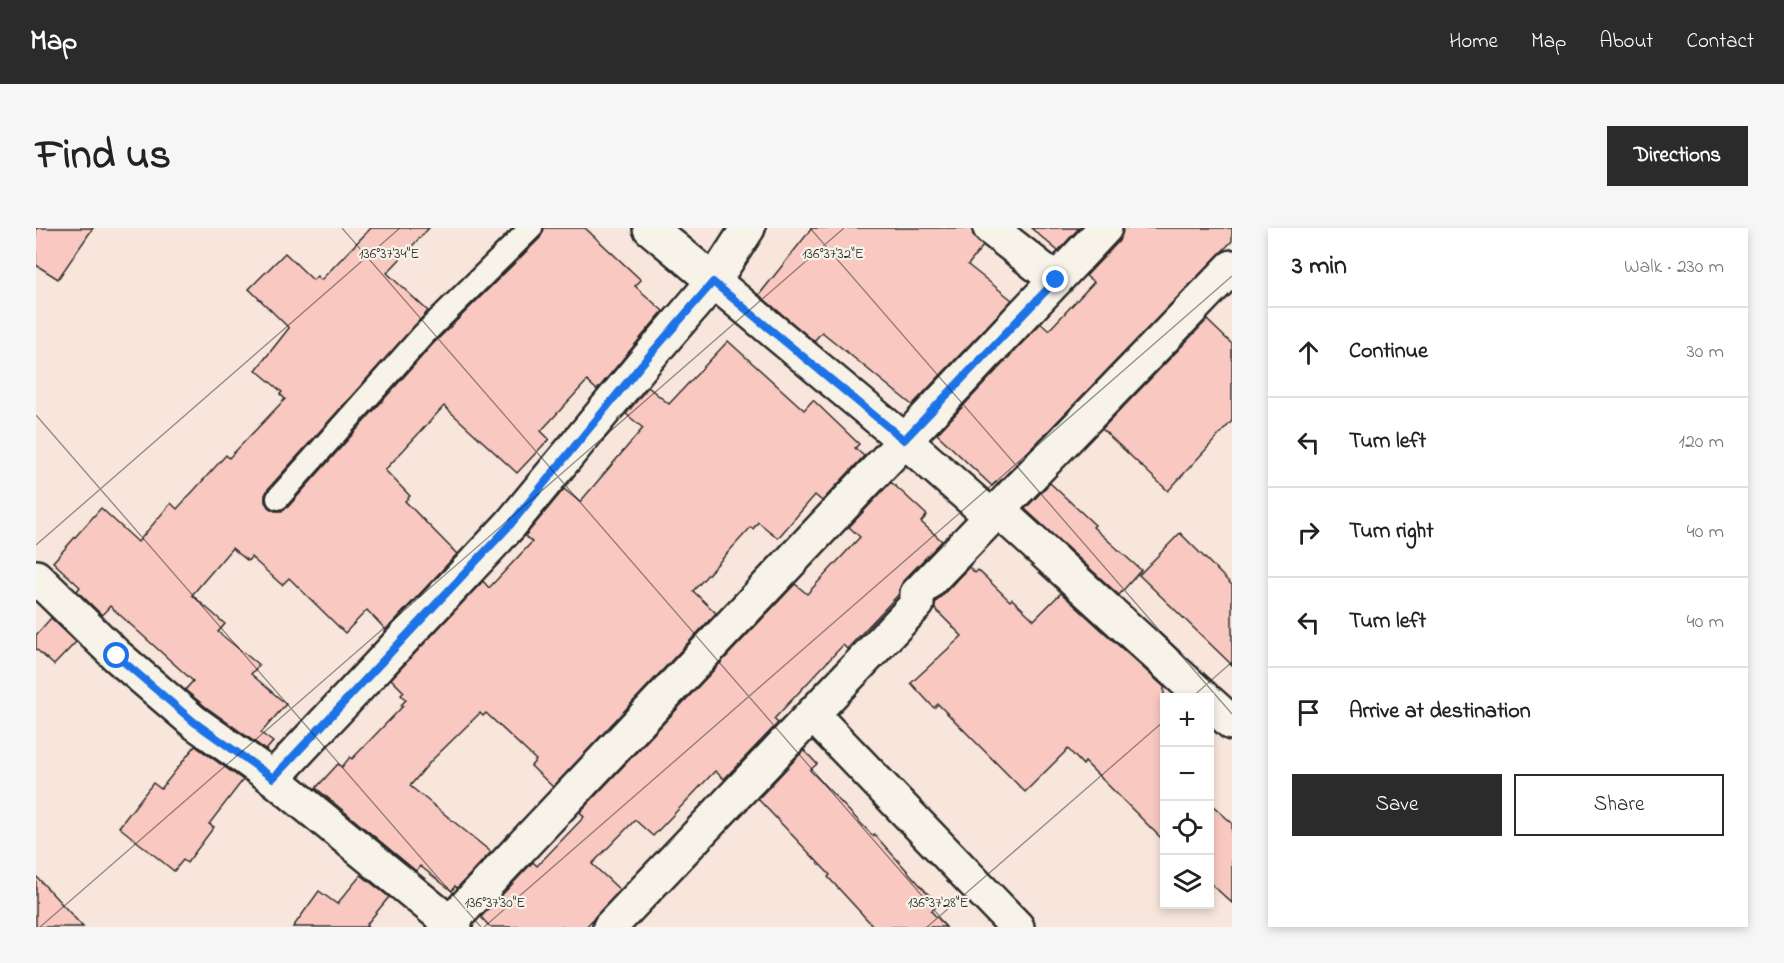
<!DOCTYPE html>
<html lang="en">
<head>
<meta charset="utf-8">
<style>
	:root { --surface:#fff; --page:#f6f6f6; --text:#222; --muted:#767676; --line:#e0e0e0; --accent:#2b2b2b }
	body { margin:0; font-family:"Indie Flower",sans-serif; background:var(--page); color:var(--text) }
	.controls { position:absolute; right:18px; bottom:18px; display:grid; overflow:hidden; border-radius:0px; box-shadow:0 3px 9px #0003 }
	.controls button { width:54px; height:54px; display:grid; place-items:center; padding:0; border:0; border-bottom:2px solid var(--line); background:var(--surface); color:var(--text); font:30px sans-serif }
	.stop { position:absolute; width:18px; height:18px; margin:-14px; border:4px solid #1a73e8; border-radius:50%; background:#fff }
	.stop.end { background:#1a73e8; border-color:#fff; box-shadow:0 2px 6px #0008 }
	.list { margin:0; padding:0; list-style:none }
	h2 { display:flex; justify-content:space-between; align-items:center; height:78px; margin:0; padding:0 24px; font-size:26px }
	h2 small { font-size:20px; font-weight:400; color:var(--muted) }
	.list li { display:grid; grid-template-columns:39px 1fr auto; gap:18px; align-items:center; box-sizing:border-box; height:90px; padding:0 24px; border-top:2px solid var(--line) }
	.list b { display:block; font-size:22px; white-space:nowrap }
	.list em { font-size:20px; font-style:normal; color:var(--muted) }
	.actions { display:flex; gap:12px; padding:18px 24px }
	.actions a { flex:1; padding:14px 0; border:2px solid var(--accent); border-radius:0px; text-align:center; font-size:21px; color:var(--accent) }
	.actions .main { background:var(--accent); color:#fff }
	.icon { flex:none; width:33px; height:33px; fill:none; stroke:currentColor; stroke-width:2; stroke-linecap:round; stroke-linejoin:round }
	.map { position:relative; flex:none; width:1196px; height:699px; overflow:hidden; border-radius:0px }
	header { display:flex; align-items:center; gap:36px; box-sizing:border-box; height:84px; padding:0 30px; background:var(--accent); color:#fff }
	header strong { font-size:28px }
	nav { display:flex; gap:33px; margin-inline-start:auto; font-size:21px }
	.intro { display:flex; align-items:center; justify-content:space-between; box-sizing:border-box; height:144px; padding:0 36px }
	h1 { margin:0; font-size:42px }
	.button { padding:15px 27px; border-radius:0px; background:var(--accent); color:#fff; font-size:21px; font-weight:700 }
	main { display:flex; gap:36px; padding:0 36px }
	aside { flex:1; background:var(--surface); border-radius:0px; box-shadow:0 3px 9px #0003 }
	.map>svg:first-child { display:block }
	.building { fill:#f9c9c1; stroke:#2b2b2b; stroke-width:1.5 }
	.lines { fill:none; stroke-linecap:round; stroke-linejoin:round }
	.lane-casing { stroke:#2b2b2b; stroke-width:27 }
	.street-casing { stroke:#2b2b2b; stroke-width:38 }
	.lane { stroke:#f7f3e8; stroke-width:22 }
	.street { stroke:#f7f3e8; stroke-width:33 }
	.route { stroke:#1a73e8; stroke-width:8 }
	.ticks { fill:none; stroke:#2b2b2b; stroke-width:1.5; stroke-opacity:0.45 }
	.ticks-label { font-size:15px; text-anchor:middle; fill:#2b2b2b; stroke:#f7f3e8; stroke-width:4.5; stroke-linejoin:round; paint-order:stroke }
</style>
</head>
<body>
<header>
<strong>Map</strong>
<nav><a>Home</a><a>Map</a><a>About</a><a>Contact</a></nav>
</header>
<div class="intro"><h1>Find us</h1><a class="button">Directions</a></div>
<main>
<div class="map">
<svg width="1196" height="699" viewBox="0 0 1196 699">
	<rect width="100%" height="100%" fill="#f8e6dc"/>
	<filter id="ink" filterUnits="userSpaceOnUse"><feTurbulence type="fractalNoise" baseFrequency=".0167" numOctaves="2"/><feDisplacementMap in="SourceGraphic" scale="12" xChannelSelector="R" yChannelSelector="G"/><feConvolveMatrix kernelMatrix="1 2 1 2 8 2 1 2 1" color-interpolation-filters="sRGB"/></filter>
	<g filter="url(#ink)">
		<g class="building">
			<polygon points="0,0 57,0 22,51 0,37"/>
			<polygon points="335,0 393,0 351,45 392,83 232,261 229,267 229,274 233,280 239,283 246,283 252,279 397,116 504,10 508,0 549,0 605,52 599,58 627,83 561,162 551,153 505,203 513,211 481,245 408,178 349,242 374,268 369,273 421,326 350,402 331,382 309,405 253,350 246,357 215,329 212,333 196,320 156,367 189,396 182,404 223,437 215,446 250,476 225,505 237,514 230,522 170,479 149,462 157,453 74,378 66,387 41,363 44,359 17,334 65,280 102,314 135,275 141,281 190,227 193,230 249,171 244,166 246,164 220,142 253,100 213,61 249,25 277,52 281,48 285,52"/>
			<polygon points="776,0 936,0 937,7 947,18 932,37 976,72 876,177 786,104 778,113 723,67"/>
			<polygon points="995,0 1043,0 1022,23"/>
			<polygon points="1087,0 1196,0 1196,13 962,255 960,254 956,258 901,206 1005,95 1013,102 1058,54 1050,48 1083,13"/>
			<polygon points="1171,92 1196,116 1196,193 1132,263 1066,201"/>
			<polygon points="692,113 768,182 777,172 823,216 819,220 828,228 786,273 779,267 742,310 722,294 717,301 715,299 657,363 680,385 517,559 495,538 500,532 450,485 447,488 444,485 395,533 374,558 455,624 421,660 419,658 416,663 384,638 380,643 280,560 302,536 306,539 314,529 316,531 367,478 365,477 370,472 365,467 368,464 355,451 447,353 453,360 496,314 489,308 528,261 544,274 607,200 590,186 612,159 633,176"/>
			<polygon points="855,254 891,287 885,294 906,313 867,353 862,367 811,421 807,417 738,491 742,495 688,551 679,543 617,608 599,592 556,636 584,662 550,699 454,699 445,689 497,634 501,638 548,589 544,584 759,356 771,366 824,309 813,299"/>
			<polygon points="1014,255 1059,297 1057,299 1105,342 1083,367 989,281"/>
			<polygon points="1144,305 1196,357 1196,437 1103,347"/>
			<polygon points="933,339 939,345 942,342 974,373 976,371 998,392 1025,365 1128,459 1128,613 1049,534 1047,537 1032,521 989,564 902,476 898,480 875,455 926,408 898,380 900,374"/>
			<polygon points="15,390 40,414 18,437 0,421 0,407"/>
			<polygon points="159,518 207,552 173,596 178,599 151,635 147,632 138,643 83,599 117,555 125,561"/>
			<polygon points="768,522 781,536 774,542 837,608 838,606 902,677 895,683 910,699 838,699 792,649 794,647 722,571"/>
			<polygon points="1175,576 1196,595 1196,675 1173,654 1173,578"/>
			<polygon points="325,647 353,669 330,697 332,699 257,699 283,663 301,676"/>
			<polygon points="0,648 47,699 0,699"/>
		</g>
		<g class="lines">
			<defs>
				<polyline id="lane" points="242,270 387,107 495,0"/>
				<g id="street">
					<polyline points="614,0 868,212 956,289"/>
					<polyline points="954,0 1020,52"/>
					<polyline points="962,282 1168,470"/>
					<polyline points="0,349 81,428 158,494 237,550"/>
					<polyline points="1174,475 1196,495"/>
					<polyline points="777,487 981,699"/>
					<polyline points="410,699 1069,0"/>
					<polyline points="419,699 237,550 474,297 606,137 677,54 712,0"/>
					<polyline points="574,699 881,376 881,366 1196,39"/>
				</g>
			</defs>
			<use href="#lane" class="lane-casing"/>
			<use href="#street" class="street-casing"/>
			<use href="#lane" class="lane"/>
			<use href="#street" class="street"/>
		</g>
	</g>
	<g class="lines" filter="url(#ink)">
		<polyline class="route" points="81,428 158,494 237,550 474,297 606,136 677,54 868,212 1020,52"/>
	</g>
	<path class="ticks" d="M306 0 913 699M774 0 1196 486M0 187 445 699M0 317 364 0M1155 470 1196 434M4 699 808 0M448 699 1196 48M891 699 1128 493"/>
	<g class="ticks-label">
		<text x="353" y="30">136°37'34"E</text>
		<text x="797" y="30">136°37'32"E</text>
		<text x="459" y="679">136°37'30"E</text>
		<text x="902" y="679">136°37'28"E</text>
	</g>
</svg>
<div class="controls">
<button>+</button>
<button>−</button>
<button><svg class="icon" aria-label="locate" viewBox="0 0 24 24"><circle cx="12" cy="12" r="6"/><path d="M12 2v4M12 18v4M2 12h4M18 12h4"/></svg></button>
<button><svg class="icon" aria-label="layers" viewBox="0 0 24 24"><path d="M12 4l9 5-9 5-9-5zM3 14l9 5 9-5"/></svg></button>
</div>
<div class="stop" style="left:81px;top:428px"></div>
<div class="stop end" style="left:1020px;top:52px"></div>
</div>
<aside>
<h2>3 min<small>Walk · 230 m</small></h2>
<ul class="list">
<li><svg class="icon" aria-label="ahead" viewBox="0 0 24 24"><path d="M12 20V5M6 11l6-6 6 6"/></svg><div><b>Continue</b></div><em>30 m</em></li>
<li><svg class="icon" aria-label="left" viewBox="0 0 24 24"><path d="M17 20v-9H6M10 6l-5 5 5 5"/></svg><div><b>Turn left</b></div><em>120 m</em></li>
<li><svg class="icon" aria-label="right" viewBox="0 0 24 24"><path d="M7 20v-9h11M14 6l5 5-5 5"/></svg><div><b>Turn right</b></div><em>40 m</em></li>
<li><svg class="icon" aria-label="left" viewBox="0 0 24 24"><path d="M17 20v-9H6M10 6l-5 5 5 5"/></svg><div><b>Turn left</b></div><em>40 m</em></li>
<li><svg class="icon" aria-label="arrive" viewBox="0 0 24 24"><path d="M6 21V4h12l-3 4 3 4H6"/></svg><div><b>Arrive at destination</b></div></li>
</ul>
<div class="actions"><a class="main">Save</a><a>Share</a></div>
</aside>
</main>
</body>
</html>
